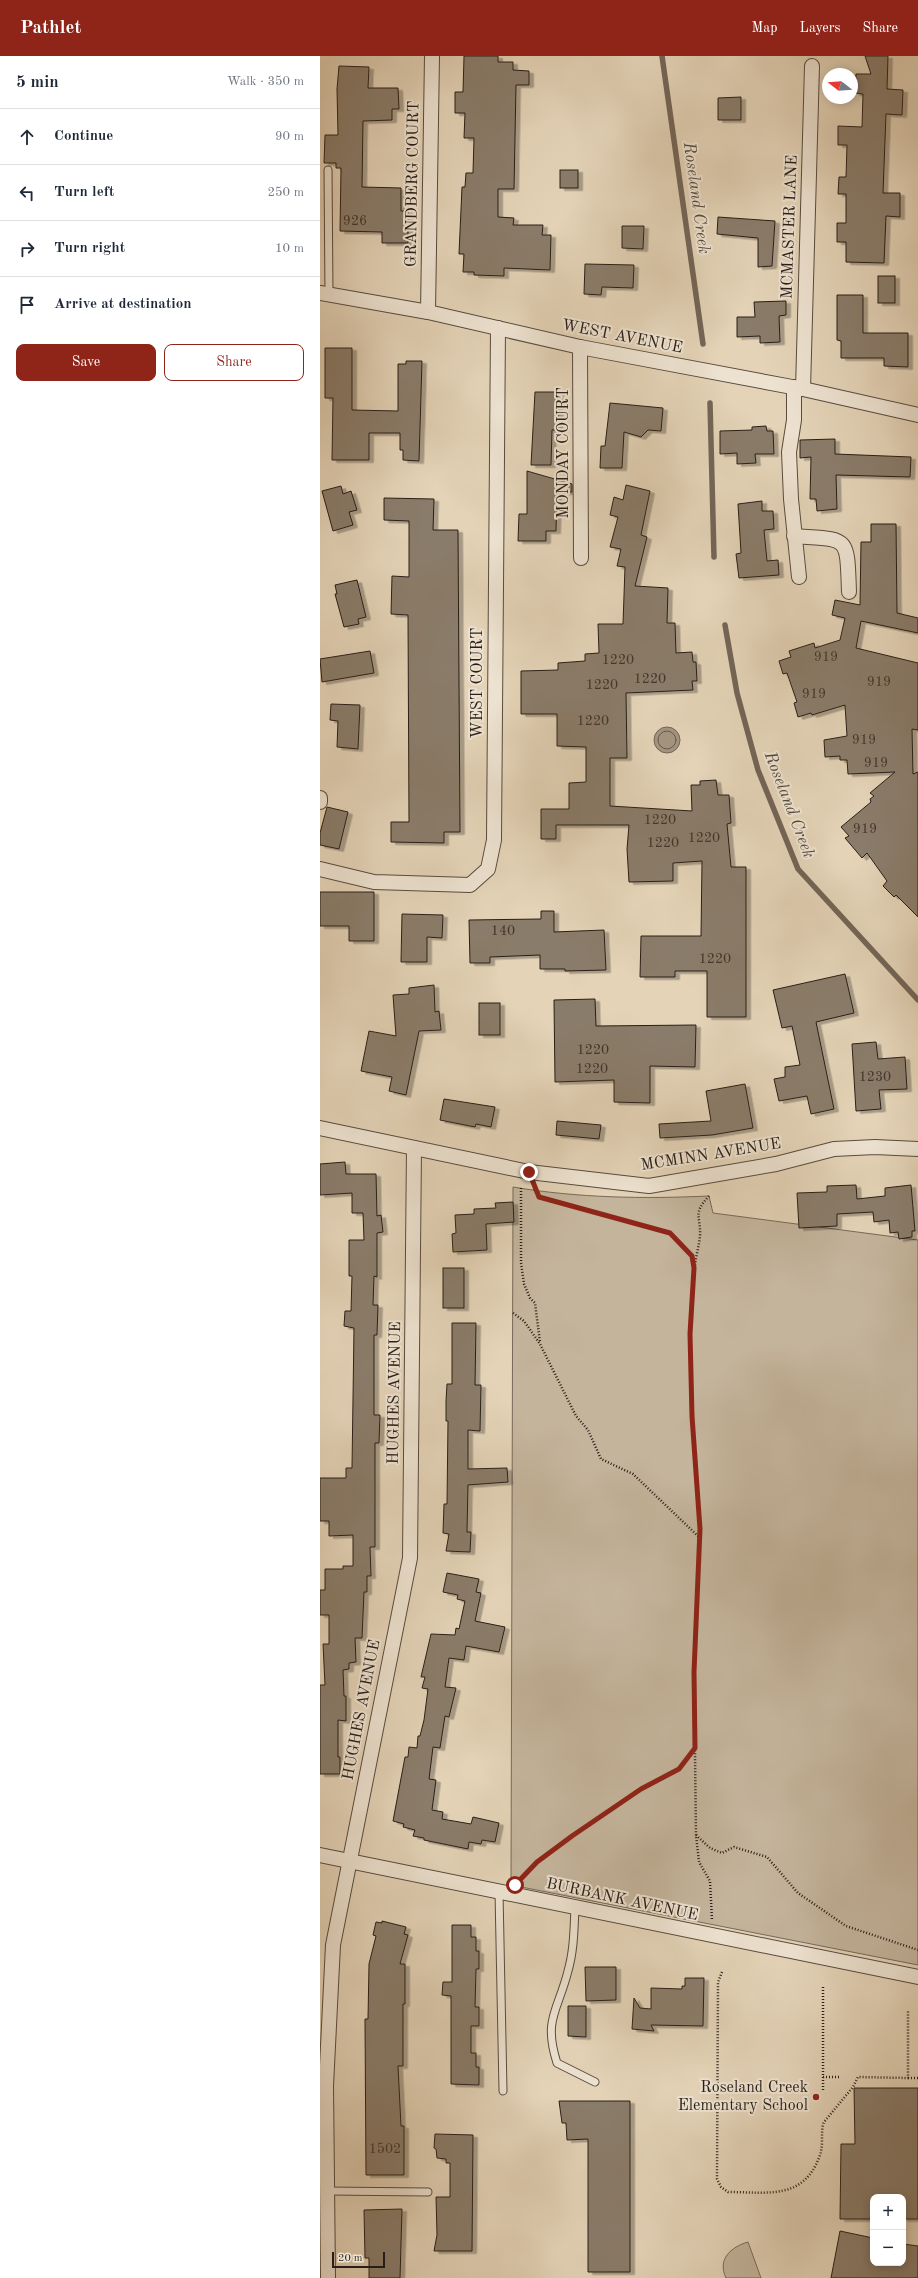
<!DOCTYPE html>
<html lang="en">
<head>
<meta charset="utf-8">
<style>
	:root { --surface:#fff; --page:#f6f6f7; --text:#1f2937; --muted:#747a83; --line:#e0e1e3; --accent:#8f2418 }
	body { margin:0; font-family:"Old Standard TT",serif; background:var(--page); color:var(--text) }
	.controls { position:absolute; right:12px; bottom:12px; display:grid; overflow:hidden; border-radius:8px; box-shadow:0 2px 10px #0003 }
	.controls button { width:36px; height:36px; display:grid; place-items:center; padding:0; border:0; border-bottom:1px solid var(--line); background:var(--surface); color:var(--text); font:20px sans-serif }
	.compass { position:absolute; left:502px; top:12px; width:36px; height:36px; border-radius:50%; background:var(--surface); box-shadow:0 2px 10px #0003; rotate:287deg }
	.scale { position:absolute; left:12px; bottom:10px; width:53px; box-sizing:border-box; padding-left:4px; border:2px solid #291e17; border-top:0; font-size:11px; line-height:14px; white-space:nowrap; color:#291e17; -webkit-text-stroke:3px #ede2d0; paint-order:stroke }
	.stop { position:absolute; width:12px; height:12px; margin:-9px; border:3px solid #8f2418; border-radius:50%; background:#fff }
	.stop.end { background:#8f2418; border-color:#fff; box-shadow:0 1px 4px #0008 }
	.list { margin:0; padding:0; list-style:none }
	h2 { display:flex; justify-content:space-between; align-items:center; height:52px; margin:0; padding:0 16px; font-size:17px }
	h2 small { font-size:13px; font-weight:400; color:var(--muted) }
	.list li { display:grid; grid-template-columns:26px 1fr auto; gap:12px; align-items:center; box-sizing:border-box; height:56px; padding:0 16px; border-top:1px solid var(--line) }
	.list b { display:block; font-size:15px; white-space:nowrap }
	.list em { font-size:13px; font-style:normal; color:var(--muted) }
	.actions { display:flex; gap:8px; padding:12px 16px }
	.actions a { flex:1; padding:9px 0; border:1px solid var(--accent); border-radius:8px; text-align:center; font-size:14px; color:var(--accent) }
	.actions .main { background:var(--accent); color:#fff }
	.icon { flex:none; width:22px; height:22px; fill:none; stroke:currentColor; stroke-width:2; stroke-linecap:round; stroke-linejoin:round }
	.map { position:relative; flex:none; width:598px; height:2222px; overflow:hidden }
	header { display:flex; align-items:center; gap:24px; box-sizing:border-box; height:56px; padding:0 20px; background:var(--accent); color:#fff }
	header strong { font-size:19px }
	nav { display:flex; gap:22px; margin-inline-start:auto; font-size:14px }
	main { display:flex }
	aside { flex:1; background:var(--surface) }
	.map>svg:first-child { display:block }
	.green { fill:#c4b49c; stroke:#76695a }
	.water { fill:#a49581; stroke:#736557 }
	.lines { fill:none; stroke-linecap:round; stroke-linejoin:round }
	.shore { stroke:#665a4c; stroke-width:1 }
	.stream { stroke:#736557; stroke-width:5.5 }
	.building { fill:#8a7c6a; stroke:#291e17; filter:url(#shadow) }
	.service-casing { stroke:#584b3f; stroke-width:9 }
	.minor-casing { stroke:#584b3f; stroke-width:16 }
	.path { stroke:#291e17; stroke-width:2.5; stroke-dasharray:1 2; stroke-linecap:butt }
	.service { stroke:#ede2d0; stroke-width:7 }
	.minor { stroke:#ede2d0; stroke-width:14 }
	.route { stroke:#8f2418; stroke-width:5 }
	.poi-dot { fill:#8f2418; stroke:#ede2d0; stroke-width:1.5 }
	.labels { text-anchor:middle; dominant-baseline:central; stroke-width:4; stroke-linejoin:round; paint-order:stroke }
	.number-label { font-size:14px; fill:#41362c }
	.street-label { font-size:16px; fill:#291e17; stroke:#ede2d0 }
	.poi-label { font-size:16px; fill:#291e17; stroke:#ede2d0; text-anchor:end }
	.water-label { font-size:17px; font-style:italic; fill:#54483c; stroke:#ede2d0 }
</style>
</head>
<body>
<header>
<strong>Pathlet</strong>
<nav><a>Map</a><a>Layers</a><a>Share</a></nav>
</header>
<main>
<aside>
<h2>5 min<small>Walk · 350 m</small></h2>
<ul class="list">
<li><svg class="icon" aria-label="ahead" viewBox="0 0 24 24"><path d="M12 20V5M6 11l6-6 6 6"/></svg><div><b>Continue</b></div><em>90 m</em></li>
<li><svg class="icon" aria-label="left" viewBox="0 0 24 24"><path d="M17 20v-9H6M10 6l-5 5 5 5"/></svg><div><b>Turn left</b></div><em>250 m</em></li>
<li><svg class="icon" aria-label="right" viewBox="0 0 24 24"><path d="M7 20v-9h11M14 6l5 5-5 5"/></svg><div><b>Turn right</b></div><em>10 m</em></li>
<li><svg class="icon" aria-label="arrive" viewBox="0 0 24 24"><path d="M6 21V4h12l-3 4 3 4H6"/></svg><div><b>Arrive at destination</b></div></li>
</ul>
<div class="actions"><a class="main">Save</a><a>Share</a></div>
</aside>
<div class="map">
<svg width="598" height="2222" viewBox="0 0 598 2222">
	<defs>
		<filter id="shadow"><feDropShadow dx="4.5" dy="2.5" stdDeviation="0" flood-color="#0004"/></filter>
	</defs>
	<rect width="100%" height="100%" fill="#e4d3b7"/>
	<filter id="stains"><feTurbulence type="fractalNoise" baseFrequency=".005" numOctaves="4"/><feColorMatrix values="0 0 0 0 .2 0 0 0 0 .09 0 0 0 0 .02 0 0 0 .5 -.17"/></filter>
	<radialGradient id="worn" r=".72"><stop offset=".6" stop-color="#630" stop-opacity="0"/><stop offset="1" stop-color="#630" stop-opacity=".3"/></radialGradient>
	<g class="green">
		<path d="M193 1131C258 1142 324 1143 389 1140L393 1157 598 1184V1909L191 1829Z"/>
		<path d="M428 2186 441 2222H406C397 2203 411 2191 428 2186Z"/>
	</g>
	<circle class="water" cx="347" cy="684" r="13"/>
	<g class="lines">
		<circle class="shore" cx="347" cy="684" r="9"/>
		<g class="stream">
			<polyline points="342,0 383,288"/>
			<polyline points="390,347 394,501"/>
			<polyline points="405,569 417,637 438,714 478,813 598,944"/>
		</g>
	</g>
	<g class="building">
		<polygon points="144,0 178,0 178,6 193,6 193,14 209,15 209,29 196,29 194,133 178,133 178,161 194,162 193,169 223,169 222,179 231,179 230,214 184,212 184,220 154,219 154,216 143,216 144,198 139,198 142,131 145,131 146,117 153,117 154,82 144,82 145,57 135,57 135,36 143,36"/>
		<polygon points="545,0 568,0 567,33 583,34 582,59 566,58 563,137 580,137 580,161 566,160 564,207 526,206 526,186 517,186 517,167 526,167 526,138 518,138 519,121 526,121 527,89 518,89 518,70 542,71 543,38 535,37 536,18 551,18"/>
		<polygon points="19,10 49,11 48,32 78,32 79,53 72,53 72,64 43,65 42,131 81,132 81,155 88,155 88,187 62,187 62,176 20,175 21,112 16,112 16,107 4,107 5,79 18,79 17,33"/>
		<polygon points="421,41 421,64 398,64 398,42"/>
		<rect x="240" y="114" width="18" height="18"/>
		<polygon points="398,161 455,165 452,210 438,211 438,182 397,178"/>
		<polygon points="302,170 324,170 323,193 302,192"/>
		<polygon points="265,208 314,209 313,232 282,231 281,239 264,238"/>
		<rect x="558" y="220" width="17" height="27"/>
		<polygon points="517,239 543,239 543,277 588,277 588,311 564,310 564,302 521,302 521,285 517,284"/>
		<polygon points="466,245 466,259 459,260 460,286 440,287 440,280 417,281 417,261 435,261 434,246"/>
		<polygon points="5,292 32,292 32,354 78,355 78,308 86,308 86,305 102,305 99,405 83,404 83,394 80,394 80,377 49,377 49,404 12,404 13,342 5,342"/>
		<polygon points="215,336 239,336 238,374 232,374 231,409 211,409"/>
		<polygon points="290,347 343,352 341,375 328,374 321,381 304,376 302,412 280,412 281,390 285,390"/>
		<polygon points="446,370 447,375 453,375 454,398 435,398 436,407 417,408 417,397 400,398 400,375 432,374 432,371"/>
		<polygon points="515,383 515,398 591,401 590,421 516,419 517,453 497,455 496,443 490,443 491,401 480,402 480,384"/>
		<polygon points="207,415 252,428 252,436 237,436 236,475 226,475 226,485 198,485 199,458 207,458"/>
		<polygon points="306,429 330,435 321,479 327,481 315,530 348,532 347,567 355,567 356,597 372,596 373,606 376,606 377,625 372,625 373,634 306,637 307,702 290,702 290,750 372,755 371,729 380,729 380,725 396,724 398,739 409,739 411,767 407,768 411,811 426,811 426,961 387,961 387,915 355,915 355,921 320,921 321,880 381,880 382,805 353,807 353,825 309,826 307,793 309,769 236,769 236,783 221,783 221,753 249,753 249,727 266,726 266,691 237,690 237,658 201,658 201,615 238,614 238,607 265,605 265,598 279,597 278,568 303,568 305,511 297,510 301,493 290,491 298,461 290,459 294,441 303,444"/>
		<polygon points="21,430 23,438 31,435 37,454 29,456 33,469 13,475 2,435"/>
		<polygon points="64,442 114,443 113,474 138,474 140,776 124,776 124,787 71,786 71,766 89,766 88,559 71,558 72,520 89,521 89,465 64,464"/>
		<polygon points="442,445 442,455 453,455 454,473 444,474 447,505 458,504 459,519 419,522 416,498 421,497 418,448"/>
		<polygon points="551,468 576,468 577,557 598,562 598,577 541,565 536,592 598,607 598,674 592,673 593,718 598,716 598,861 576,839 574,841 563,830 567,825 547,797 542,802 525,782 529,780 521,771 551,746 550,743 554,740 550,737 575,716 528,718 527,704 520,704 520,700 505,701 504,684 527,680 525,649 492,659 491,657 478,661 474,647 477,646 467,617 463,618 459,605 471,601 469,595 494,587 495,592 520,584 525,562 512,559 515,544 540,549 541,486 551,486"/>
		<polygon points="37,524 46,561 38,563 39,568 24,571 15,538 17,538 15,529"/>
		<polygon points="50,595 54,617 2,626 0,603"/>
		<polygon points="11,648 40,649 38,693 17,691 18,665 10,664"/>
		<polygon points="7,751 28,756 19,793 0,789 0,777"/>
		<polygon points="0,836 54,836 54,885 29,885 29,870 0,870"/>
		<polygon points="221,855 234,855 234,876 284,874 286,914 245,915 245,913 220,913 220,899 170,901 170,907 150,907 149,864 221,863"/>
		<polygon points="82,858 123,859 122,882 107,881 107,906 81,906"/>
		<polygon points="525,918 534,957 496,966 514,1053 491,1058 487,1040 459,1045 454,1023 465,1021 465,1011 480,1009 472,970 462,972 453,934"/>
		<polygon points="114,929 115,956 119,955 121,974 99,975 86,1039 69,1035 72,1021 41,1015 49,975 76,980 73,939 89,938 89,932"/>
		<polygon points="275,943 276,970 376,969 375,1011 330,1010 330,1047 294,1046 294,1024 235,1026 234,944"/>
		<rect x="159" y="947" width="21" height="32"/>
		<polygon points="556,986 558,1003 585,1001 587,1033 559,1034 561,1053 536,1055 532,988"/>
		<polygon points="425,1028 433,1072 392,1079 340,1082 339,1068 391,1065 386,1035"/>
		<polygon points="124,1043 175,1051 171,1071 156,1068 155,1071 120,1064"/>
		<polygon points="237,1065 281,1069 279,1083 236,1079"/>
		<polygon points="25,1106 26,1118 56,1118 57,1160 61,1159 63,1176 57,1177 57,1221 54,1220 53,1249 58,1249 57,1279 54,1279 54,1359 60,1359 59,1387 55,1387 55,1491 50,1491 51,1520 47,1520 47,1536 44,1536 42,1582 35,1582 36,1606 29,1607 29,1613 23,1614 24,1640 26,1640 26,1665 18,1664 18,1701 20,1701 20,1718 0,1718 0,1629 5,1629 3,1588 9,1588 9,1559 0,1559 0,1534 5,1534 5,1513 23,1513 23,1510 33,1510 33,1479 9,1480 9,1465 0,1465 0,1422 26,1422 26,1412 32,1412 34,1272 24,1270 25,1255 31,1255 32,1220 29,1220 29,1184 44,1184 43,1157 32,1157 32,1137 0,1139 0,1108"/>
		<polygon points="536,1129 537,1143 565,1140 565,1132 591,1129 595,1175 592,1175 592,1181 579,1183 578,1176 570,1177 569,1164 554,1166 553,1156 517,1158 517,1170 479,1172 477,1137 507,1136 507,1130"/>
		<polygon points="193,1146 194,1166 166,1168 167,1194 133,1196 132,1178 136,1177 135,1159 154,1158 154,1153 176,1152 175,1147"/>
		<rect x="123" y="1212" width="21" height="40"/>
		<polygon points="132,1267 156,1267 155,1329 161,1329 160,1375 148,1374 148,1413 187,1412 188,1426 148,1429 147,1476 151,1476 150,1496 126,1495 129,1478 123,1477 124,1448 127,1448 128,1365 126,1365 126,1345 127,1328 132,1328"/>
		<polygon points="127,1517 159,1523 156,1536 161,1537 155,1565 185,1571 179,1596 146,1590 144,1604 129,1602 125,1631 136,1632 129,1661 125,1660 120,1692 113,1691 109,1723 116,1724 112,1754 123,1756 122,1763 151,1768 153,1761 179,1767 175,1786 162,1784 161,1788 149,1786 148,1793 104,1784 104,1782 93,1780 95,1774 83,1771 84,1768 73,1765 85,1701 88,1701 89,1691 97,1692 98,1680 100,1680 104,1664 108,1633 102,1632 105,1621 101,1621 111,1578 135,1579 136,1572 139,1573 145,1545 137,1543 138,1539 123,1536"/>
		<polygon points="62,1865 86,1871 84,1878 88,1879 80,1908 85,1908 85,1948 83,1948 83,2010 78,2010 81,2070 84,2070 84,2119 46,2119 45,1963 48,1963 49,1908 56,1880 53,1879 56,1866 62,1867"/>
		<polygon points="132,1869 151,1869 151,1881 156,1881 156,1895 159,1895 159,1913 156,1913 155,1951 159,1951 159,1970 151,1970 151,1997 156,1997 156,2011 159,2011 159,2029 131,2028 131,1940 122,1939 123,1926 132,1926"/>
		<polygon points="265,1911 296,1911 296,1944 266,1945"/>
		<polygon points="365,1922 384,1922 383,1970 331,1969 334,1975 312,1973 314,1942 320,1952 331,1953 331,1932 362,1933 362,1930 365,1930"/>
		<polygon points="248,1950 266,1950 266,1981 248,1980"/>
		<polygon points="534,2032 598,2032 598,2163 583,2163 583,2141 553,2141 553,2163 520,2163 521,2088 535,2088"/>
		<polygon points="239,2045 310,2045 310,2216 268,2216 268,2083 247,2084 246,2067 242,2067"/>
		<polygon points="115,2078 153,2079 152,2195 114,2195 117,2179 116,2141 130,2141 130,2107 126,2107 126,2103 117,2102 116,2093 114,2092"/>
		<polygon points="82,2153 80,2222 49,2222 49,2202 45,2202 44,2154"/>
		<polygon points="520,2175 553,2182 553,2207 583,2207 583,2188 598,2190 598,2222 511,2222"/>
	</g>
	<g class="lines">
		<defs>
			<g id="service">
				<polyline points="8,114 9,239"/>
				<polyline points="179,1836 183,2035"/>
				<path d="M255 1851C254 1873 254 1894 248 1915 238 1955 223 1963 237 2007L275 2026"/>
				<polyline points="7,2135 108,2136"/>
			</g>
			<g id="minor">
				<polyline points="0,237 108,256 260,291 483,333 598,359"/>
				<polyline points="108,256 112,0"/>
				<polyline points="260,291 261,502"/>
				<polyline points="474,331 474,364 469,396 471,443 479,521"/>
				<polyline points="483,333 492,10"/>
				<path d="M474 480C529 484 527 478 529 536"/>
				<polyline points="0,742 0,746"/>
				<polyline points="0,813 54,826 150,829 168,813 174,784 178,272"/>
				<polyline points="0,1072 209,1116 329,1130 456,1108 514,1093 555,1091 598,1093"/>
				<polyline points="0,1799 598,1921"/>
				<polyline points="8,2222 6,2030 13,1889 90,1502 94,1092"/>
			</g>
		</defs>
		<use href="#service" class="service-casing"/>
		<use href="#minor" class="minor-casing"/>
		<g class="path">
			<polyline points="201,1132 201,1207 204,1228 210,1242 215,1247 220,1286"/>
			<polyline points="214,1133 219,1141 350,1177 372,1200 374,1212 370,1278 372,1360 380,1473 374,1616 376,1779 379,1806 390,1825 392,1864"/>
			<path d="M375 1209C376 1200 379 1190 380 1180 381 1160 372 1158 389 1140"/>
			<polyline points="193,1257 204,1265 220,1288 256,1360 268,1374 281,1403 313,1418 380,1482"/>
			<polyline points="376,1779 390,1792 402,1797 414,1791 447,1801 478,1837 526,1870 598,1894"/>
			<polyline points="199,1824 217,1806 252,1780 321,1733 359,1713 375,1693"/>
			<path d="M402 1916 398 1926 397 2123 401 2131 408 2136C447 2136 484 2145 500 2099 504 2088 500 2076 504 2066L533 2031 538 2021 588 2022V1955"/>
			<polyline points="503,2021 519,2021"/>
			<polyline points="588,2022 598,2022"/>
			<polyline points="503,2034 503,1929"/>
		</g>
		<use href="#service" class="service"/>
		<use href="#minor" class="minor"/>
	</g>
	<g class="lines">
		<polyline class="route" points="195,1829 217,1806 252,1780 321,1733 359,1713 375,1692 374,1616 380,1473 372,1360 370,1278 374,1212 372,1200 350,1177 219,1141 209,1116"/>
	</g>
	<circle class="poi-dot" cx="496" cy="2041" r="4"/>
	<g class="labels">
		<g class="number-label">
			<text x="35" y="165">926</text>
			<text x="506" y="601">919</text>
			<text x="298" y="604">1220</text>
			<text x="330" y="623">1220</text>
			<text x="559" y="626">919</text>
			<text x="282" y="629">1220</text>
			<text x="494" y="638">919</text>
			<text x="273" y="665">1220</text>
			<text x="544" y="684">919</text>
			<text x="556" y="707">919</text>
			<text x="340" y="764">1220</text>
			<text x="545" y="773">919</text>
			<text x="384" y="782">1220</text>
			<text x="343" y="787">1220</text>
			<text x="183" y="875">140</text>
			<text x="395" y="903">1220</text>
			<text x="273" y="994">1220</text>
			<text x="272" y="1013">1220</text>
			<text x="555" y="1021">1230</text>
			<text x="65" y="2093">1502</text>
		</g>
		<g class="street-label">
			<text transform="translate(93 128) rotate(-89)">GRANDBERG COURT</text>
			<text transform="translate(470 171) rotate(-88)">MCMASTER LANE</text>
			<text transform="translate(302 281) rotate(11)">WEST AVENUE</text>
			<text transform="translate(244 397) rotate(-90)">MONDAY COURT</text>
			<text transform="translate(158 627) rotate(-90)">WEST COURT</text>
			<text transform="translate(391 1099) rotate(-9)">MCMINN AVENUE</text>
			<text transform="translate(75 1337) rotate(-89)">HUGHES AVENUE</text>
			<text transform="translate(42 1654) rotate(-79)">HUGHES AVENUE</text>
			<text transform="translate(302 1844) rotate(12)">BURBANK AVENUE</text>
		</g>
		<g class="poi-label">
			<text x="488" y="2032">Roseland Creek<tspan x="488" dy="18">Elementary School</tspan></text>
		</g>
		<g class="water-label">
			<text transform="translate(376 142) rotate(82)">Roseland Creek</text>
			<text transform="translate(469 749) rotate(69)">Roseland Creek</text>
		</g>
	</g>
	<rect width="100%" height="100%" filter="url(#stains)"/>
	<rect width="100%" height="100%" fill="url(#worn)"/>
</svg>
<div class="controls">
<button>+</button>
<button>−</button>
</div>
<svg class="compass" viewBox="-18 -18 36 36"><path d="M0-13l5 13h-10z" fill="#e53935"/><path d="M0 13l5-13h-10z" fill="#747a83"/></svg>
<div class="scale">20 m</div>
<div class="stop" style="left:195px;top:1829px"></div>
<div class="stop end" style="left:209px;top:1116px"></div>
</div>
</main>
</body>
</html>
